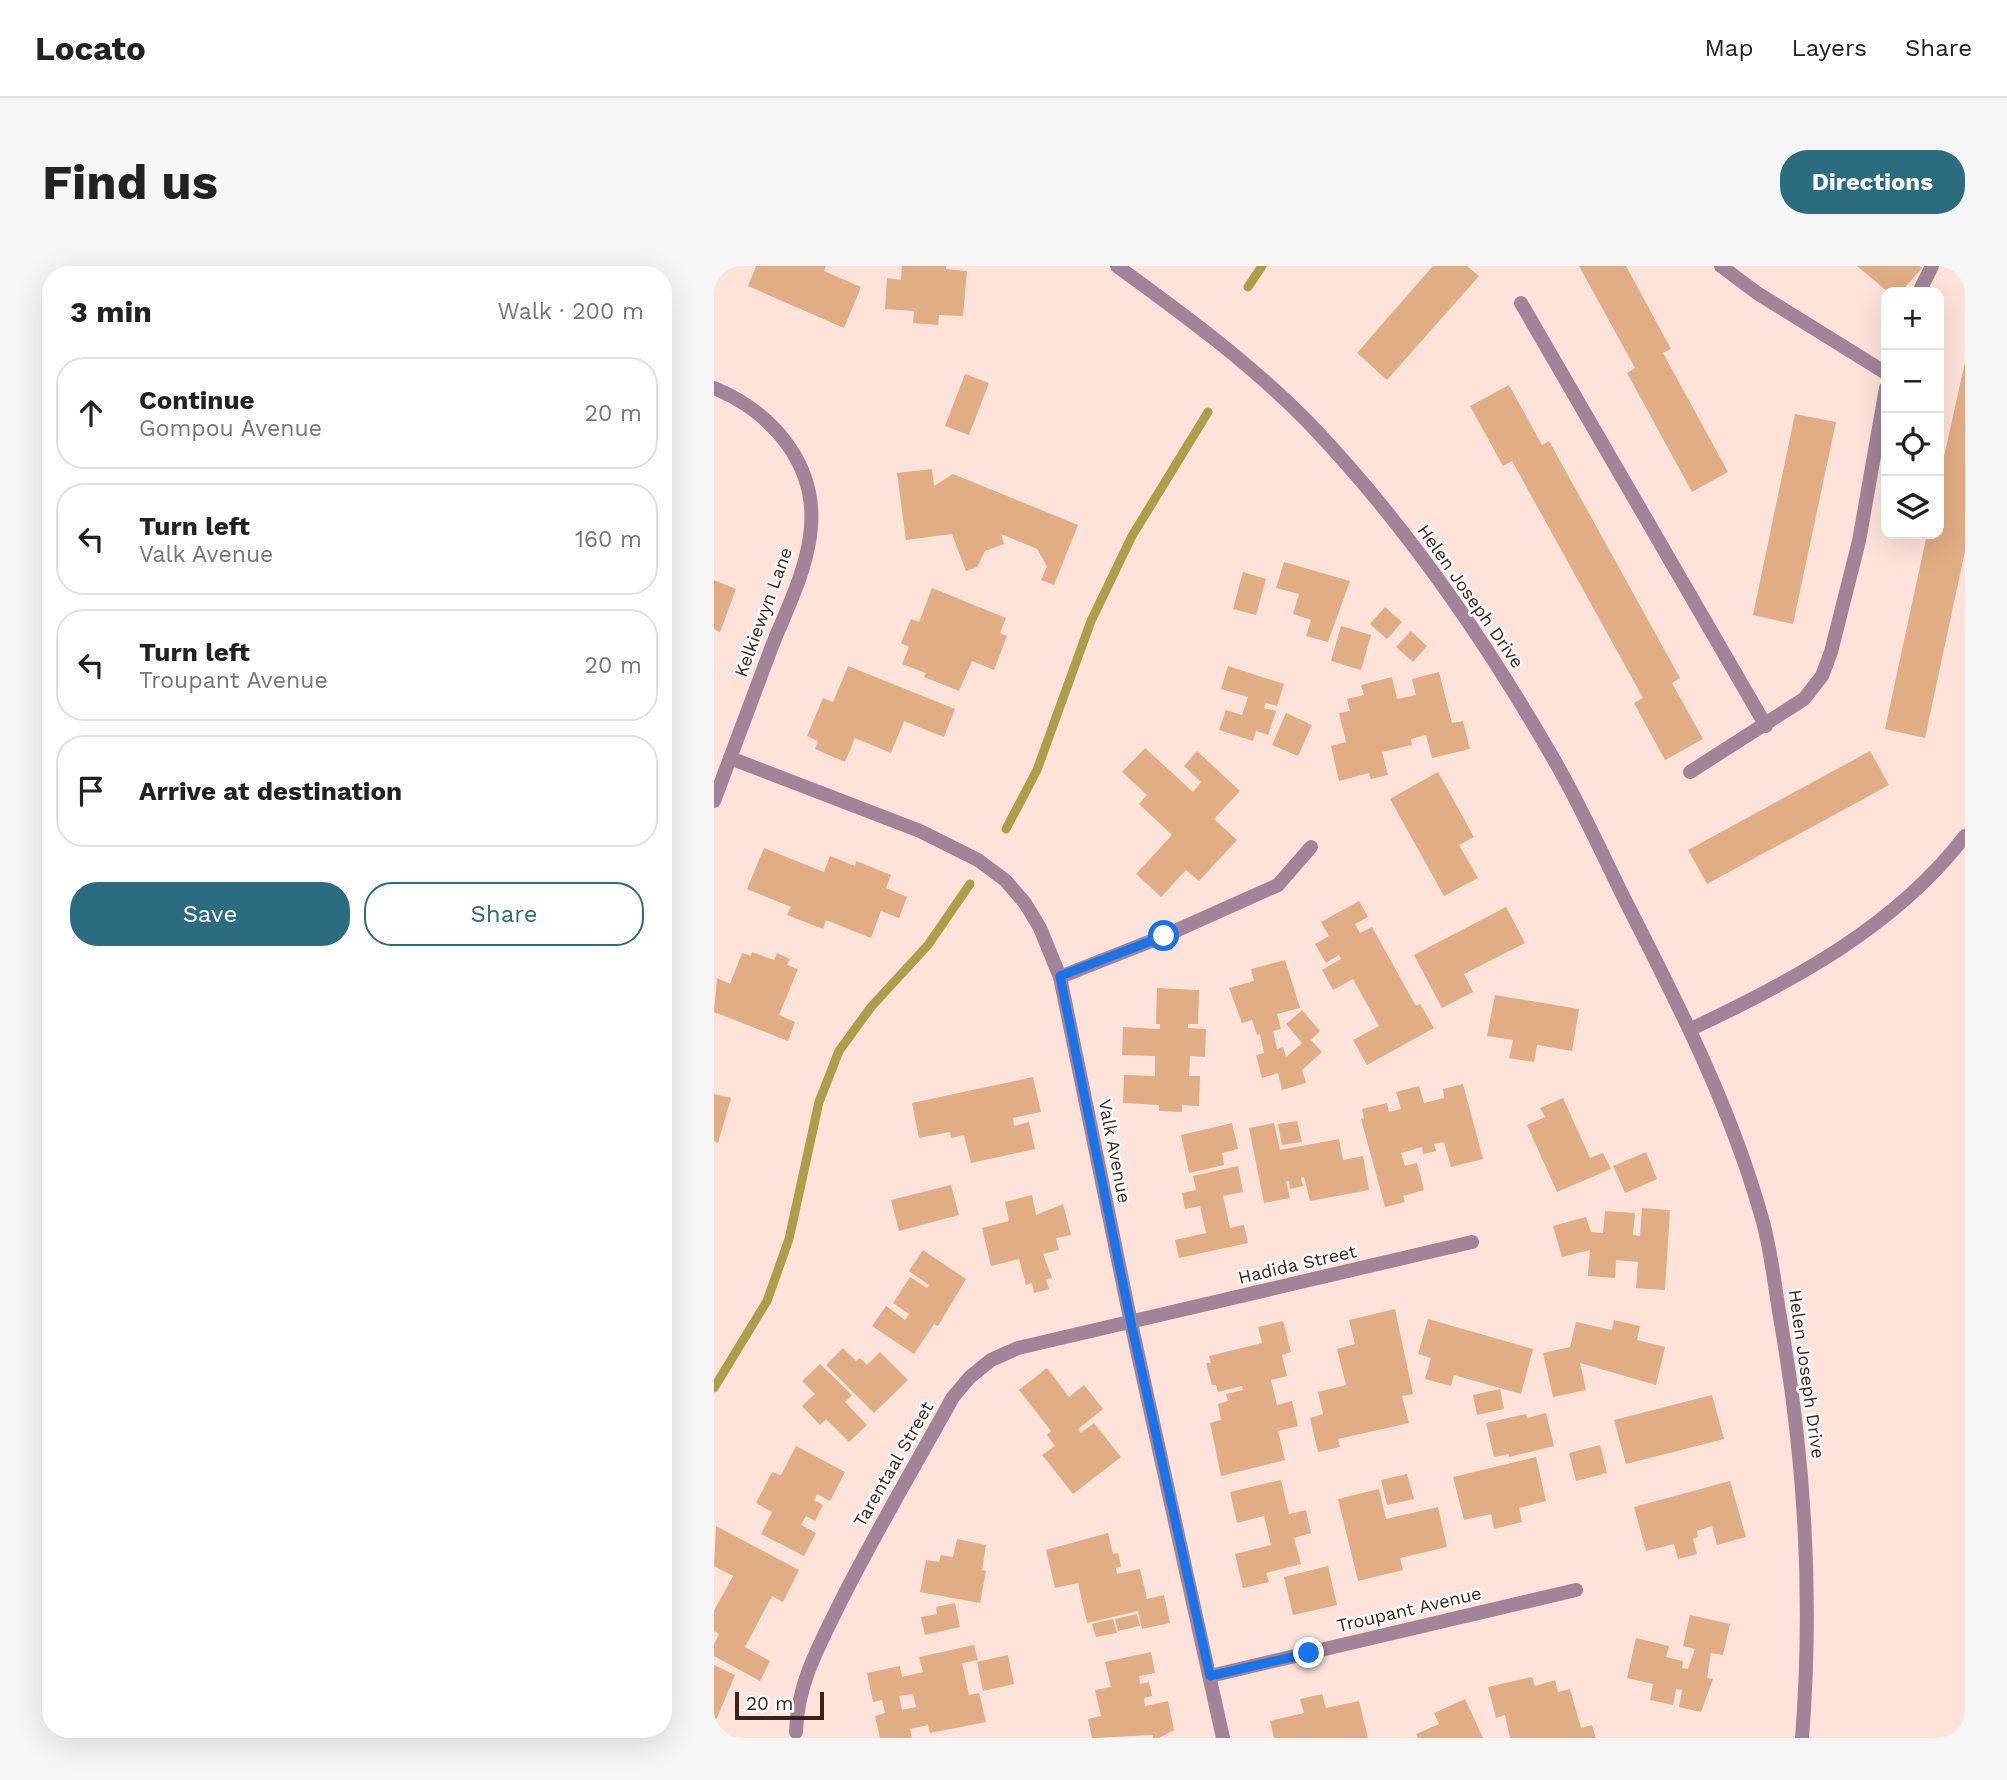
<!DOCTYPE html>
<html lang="en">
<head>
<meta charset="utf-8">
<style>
	:root { --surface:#fff; --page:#f6f6f6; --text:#222; --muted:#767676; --line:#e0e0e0; --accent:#2b6d7f }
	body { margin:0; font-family:"Work Sans",sans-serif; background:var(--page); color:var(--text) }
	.controls { position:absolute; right:21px; top:21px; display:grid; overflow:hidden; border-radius:14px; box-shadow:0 7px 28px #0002 }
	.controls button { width:63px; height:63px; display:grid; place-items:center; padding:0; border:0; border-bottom:2px solid var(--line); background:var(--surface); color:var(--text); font:35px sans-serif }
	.scale { position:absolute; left:21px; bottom:18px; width:89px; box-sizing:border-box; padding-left:7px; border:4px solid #3b221a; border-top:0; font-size:19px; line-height:24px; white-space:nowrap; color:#3b221a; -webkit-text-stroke:5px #fff; paint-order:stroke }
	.stop { position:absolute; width:21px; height:21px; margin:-16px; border:5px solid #1a73e8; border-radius:50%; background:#fff }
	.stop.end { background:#1a73e8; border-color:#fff; box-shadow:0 2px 7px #0008 }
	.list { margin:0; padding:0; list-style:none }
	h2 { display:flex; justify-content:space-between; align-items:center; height:91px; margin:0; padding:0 28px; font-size:30px }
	h2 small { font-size:23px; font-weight:400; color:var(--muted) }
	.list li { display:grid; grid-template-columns:46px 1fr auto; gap:21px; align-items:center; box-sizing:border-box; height:112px; margin:0 14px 14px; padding:0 14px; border:2px solid var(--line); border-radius:28px }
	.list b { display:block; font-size:26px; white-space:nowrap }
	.list p { margin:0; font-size:23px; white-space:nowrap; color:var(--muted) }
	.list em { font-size:23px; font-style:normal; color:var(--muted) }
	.actions { display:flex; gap:14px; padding:21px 28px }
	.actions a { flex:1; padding:16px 0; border:2px solid var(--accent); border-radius:28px; text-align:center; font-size:24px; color:var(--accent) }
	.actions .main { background:var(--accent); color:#fff }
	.icon { flex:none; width:38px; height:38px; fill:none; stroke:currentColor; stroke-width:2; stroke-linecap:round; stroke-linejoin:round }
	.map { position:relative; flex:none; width:1251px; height:1472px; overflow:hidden; border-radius:28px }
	header { display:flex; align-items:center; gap:42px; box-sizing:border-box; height:98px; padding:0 35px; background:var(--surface); border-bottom:2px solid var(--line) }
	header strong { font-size:33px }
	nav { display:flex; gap:38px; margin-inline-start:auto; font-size:24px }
	.intro { display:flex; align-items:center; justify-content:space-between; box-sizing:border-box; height:168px; padding:0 42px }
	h1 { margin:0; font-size:49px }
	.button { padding:18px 32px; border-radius:28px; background:var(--accent); color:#fff; font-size:24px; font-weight:700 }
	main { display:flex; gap:42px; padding:0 42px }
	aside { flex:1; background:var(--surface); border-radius:28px; box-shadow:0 7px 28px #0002 }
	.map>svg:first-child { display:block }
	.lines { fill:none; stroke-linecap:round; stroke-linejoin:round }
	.stream { stroke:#ae9e4a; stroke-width:9 }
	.building { fill:#e1ad84; fill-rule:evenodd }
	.minor { stroke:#a38398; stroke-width:14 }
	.tertiary { stroke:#a38398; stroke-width:14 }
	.route { stroke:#1a73e8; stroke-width:9 }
	.labels { text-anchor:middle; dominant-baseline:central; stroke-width:5; stroke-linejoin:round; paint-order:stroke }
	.street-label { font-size:18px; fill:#3b221a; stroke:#fff }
</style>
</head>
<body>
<header>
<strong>Locato</strong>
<nav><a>Map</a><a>Layers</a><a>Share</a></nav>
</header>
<div class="intro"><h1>Find us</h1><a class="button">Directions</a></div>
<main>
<aside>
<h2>3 min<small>Walk · 200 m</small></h2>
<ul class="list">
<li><svg class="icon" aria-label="ahead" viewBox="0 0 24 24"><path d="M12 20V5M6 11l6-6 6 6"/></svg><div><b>Continue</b><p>Gompou Avenue</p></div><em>20 m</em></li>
<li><svg class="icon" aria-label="left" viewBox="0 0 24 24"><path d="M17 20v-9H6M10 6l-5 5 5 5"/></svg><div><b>Turn left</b><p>Valk Avenue</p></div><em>160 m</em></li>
<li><svg class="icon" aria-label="left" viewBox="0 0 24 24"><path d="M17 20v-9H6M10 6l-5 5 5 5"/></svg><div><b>Turn left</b><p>Troupant Avenue</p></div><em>20 m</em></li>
<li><svg class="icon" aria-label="arrive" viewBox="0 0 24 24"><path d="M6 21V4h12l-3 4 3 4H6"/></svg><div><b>Arrive at destination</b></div></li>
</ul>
<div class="actions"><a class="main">Save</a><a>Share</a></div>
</aside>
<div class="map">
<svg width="1251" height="1472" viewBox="0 0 1251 1472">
	<rect width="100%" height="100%" fill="#ffe3da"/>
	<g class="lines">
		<g class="stream">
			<polyline points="534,21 548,0"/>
			<polyline points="292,563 323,504 377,355 418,270 494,146"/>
			<polyline points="0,1122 53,1035 75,973 105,836 125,785 157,741 214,679 256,618"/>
		</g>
	</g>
	<g class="building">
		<polygon points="42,0 112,0 110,5 147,21 130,62 34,20"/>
		<polygon points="188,0 232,0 232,3 253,5 249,50 225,49 224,59 199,57 200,45 171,43 173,12 187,14"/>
		<polygon points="719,0 753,0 765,10 673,114 643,87"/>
		<polygon points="865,0 912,0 957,83 949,87 1014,206 978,226 913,107 921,102"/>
		<polygon points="1143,0 1206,0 1208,2 1187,26 1174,26"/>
		<polygon points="1251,96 1251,285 1211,472 1171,463 1213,268 1225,268 1225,213"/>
		<polygon points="251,108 275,117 255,169 231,160"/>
		<polygon points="795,119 828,179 835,175 966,412 958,417 989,473 951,494 920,437 929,432 798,195 789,200 756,140"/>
		<polygon points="1081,148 1122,156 1079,358 1039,349"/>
		<polygon points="218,203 220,220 239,208 364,259 340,319 327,314 333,300 323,283 287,268 290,278 271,285 263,301 252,305 238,268 192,274 183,207"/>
		<polygon points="570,296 636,315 614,376 592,370 597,354 579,348 585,328 562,322"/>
		<polygon points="529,306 552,313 542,349 519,343"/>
		<polygon points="0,314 22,323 6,366 0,363"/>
		<polygon points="218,322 292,352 286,367 293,370 280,404 258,395 245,425 210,411 212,407 188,398 195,381 187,377 197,353 205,356"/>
		<polygon points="671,341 688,356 673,373 656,358"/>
		<polygon points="627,360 657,369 647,404 617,395"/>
		<polygon points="697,365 713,380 699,396 682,381"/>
		<polygon points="134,400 241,443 230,471 190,455 177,487 141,472 131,496 101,483 104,475 93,470 109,432 119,436"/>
		<polygon points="514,400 570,418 563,440 552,437 550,442 562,445 554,469 542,465 539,475 505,464 512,444 528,449 534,431 507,423"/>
		<polygon points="725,406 738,457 749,455 756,483 718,492 712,469 697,473 698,479 668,486 674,509 657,513 655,507 625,515 617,480 632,476 625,447 636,445 633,433 650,429 647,419 678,411 683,433 702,429 698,413"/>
		<polygon points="572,447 598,459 584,490 558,479"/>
		<polygon points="431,482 479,526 487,516 470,500 483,485 526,525 500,553 523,574 485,615 472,604 447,631 422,608 458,569 425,538 433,529 408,506"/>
		<polygon points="1156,485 1175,519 993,618 974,584"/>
		<polygon points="724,506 760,571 745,579 764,612 730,630 676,533"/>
		<polygon points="50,582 110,606 116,590 141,600 142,595 177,609 172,622 193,631 185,652 167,645 157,672 112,654 109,663 73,649 77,641 33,623"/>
		<polygon points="645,635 654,651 641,658 646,667 658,661 702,740 706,738 720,762 653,799 639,774 665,760 639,713 619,724 608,704 627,693 625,689 612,697 601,678 615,670 607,656"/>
		<polygon points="792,641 811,677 750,708 759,726 728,742 700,689"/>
		<polygon points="38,686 60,694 63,687 76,693 73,699 84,703 65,749 81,756 74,775 0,746 3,712 16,718 28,687 37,690"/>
		<polygon points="571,694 586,742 563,748 567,763 559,765 563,783 569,781 572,791 588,777 572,758 588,744 606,765 597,774 608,786 588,804 592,817 568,824 564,807 548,812 542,789 550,787 546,768 543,769 538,754 528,757 515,722 540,715 537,703"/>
		<polygon points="443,722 485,724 484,758 474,758 474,762 492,763 491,791 476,790 475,810 486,810 485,840 468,839 468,846 445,845 445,839 409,837 410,809 441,810 441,790 408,789 409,761 446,763 446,758 442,758"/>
		<polygon points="781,729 865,743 858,785 823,779 820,796 795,792 799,774 773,770"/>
		<polygon points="319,811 327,846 299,852 300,860 315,856 321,883 257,897 250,869 237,872 236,866 205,872 198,837"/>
		<polygon points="749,818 769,893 737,901 730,876 720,878 722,885 709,888 708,881 687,887 691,900 703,897 710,924 689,930 691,936 671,941 647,853 650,852 648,843 673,837 675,846 687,843 682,826 705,820 710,837 730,832 729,823"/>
		<polygon points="0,828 17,832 4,877 0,875"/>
		<polygon points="849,832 876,892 889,887 897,903 843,926 813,859 831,851 826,842"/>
		<polygon points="583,855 588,876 568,879 564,858"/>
		<polygon points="518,857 524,883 508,887 510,899 475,907 467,869"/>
		<polygon points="560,857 566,884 625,873 629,894 649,890 655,924 596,935 590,911 587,912 589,920 576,923 575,915 572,915 576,932 550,937 535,862"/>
		<polygon points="932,886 943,913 911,927 899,900"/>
		<polygon points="524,900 529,926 509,930 516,962 530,959 534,977 465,992 461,974 492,967 486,940 471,943 468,927 482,924 479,910"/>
		<polygon points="237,919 245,949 185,965 177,934"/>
		<polygon points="318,929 322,949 349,938 357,969 342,972 345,984 329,988 338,1012 332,1013 335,1023 320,1027 318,1017 312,1019 305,993 277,1000 268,962 295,955 291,936"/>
		<polygon points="928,942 956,944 951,1024 922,1022 924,996 902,994 901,1012 874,1010 876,984 848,991 839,960 872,951 877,966 889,967 891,945 921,947 919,969 926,970"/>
		<polygon points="209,984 252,1013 224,1060 220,1058 200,1088 158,1060 172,1040 191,1054 195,1048 179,1037 196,1011 213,1022 215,1019 195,1005"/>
		<polygon points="681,1043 699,1128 688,1130 695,1157 624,1173 626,1181 604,1186 596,1152 609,1148 604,1126 632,1119 623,1083 641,1078 635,1054"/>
		<polygon points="714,1053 819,1083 807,1128 740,1109 737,1120 711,1113 717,1092 704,1088"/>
		<polygon points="900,1054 926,1060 923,1074 951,1081 942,1119 866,1097 872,1124 839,1131 829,1087 856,1081 862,1056 898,1064"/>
		<polygon points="569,1055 577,1086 568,1089 573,1110 557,1114 563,1139 578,1135 584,1160 564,1165 571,1194 507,1210 496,1157 507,1154 504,1138 514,1135 512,1128 529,1124 528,1120 504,1126 502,1119 498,1119 492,1097 497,1097 495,1090 548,1077 544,1061"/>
		<polygon points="129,1082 142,1095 146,1092 153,1099 166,1086 194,1114 160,1147 112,1099"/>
		<polygon points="106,1098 138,1129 131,1136 153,1159 135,1176 112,1153 106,1159 88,1140 101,1128 88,1115"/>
		<polygon points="333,1102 355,1131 370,1119 389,1143 364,1163 367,1167 380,1157 407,1191 359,1228 328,1189 341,1180 333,1169 337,1165 305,1124"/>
		<polygon points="786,1123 790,1143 763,1149 759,1129"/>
		<polygon points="998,1129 1010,1173 912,1198 900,1154"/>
		<polygon points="832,1147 840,1180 795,1191 795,1188 780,1191 772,1157 812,1148 813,1152"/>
		<polygon points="886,1179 893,1207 862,1215 855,1187"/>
		<polygon points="82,1180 131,1206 116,1235 103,1228 100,1234 109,1239 101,1255 92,1250 87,1259 102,1267 90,1290 47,1268 58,1246 42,1237 58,1206 67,1209"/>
		<polygon points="822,1191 832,1235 805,1242 808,1256 780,1263 777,1248 750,1254 739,1211"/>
		<polygon points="693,1208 700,1233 673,1239 667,1214"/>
		<polygon points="567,1214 575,1248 592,1244 597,1267 580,1272 587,1298 552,1307 555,1316 529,1322 521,1288 557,1279 550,1250 523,1257 516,1226"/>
		<polygon points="1016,1215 1032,1271 1003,1279 998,1260 983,1265 984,1271 979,1273 983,1288 964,1293 960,1278 932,1285 920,1241"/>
		<polygon points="665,1223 672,1253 724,1241 733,1281 686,1292 689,1304 644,1315 624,1233"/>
		<polygon points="2,1260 85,1304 69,1336 58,1330 31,1381 56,1395 46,1415 0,1390 0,1378 5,1368 0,1365 0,1345 19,1310 0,1300"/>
		<polygon points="394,1267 399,1288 404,1287 407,1300 402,1302 403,1308 426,1303 433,1333 450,1329 456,1357 428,1363 424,1345 373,1357 364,1317 341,1322 332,1284"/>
		<polygon points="243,1273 272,1279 268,1304 272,1305 266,1337 206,1326 212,1294 225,1296 227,1289 239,1291"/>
		<polygon points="614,1300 623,1339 579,1349 570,1311"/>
		<polygon points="241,1337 246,1361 211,1369 207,1351 223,1348 222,1341"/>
		<polygon points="423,1348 426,1360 404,1365 401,1353"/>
		<polygon points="976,1349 1016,1358 1009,1389 997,1387 993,1412 999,1413 987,1446 965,1441 968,1424 962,1423 959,1439 936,1434 939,1418 913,1412 922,1372 955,1380 952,1391 969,1395 968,1402 974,1403 981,1383 969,1380"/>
		<polygon points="399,1353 403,1367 382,1371 378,1358"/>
		<path d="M260 1379 264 1394 248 1397 255 1429 265 1427 272 1456 216 1467 214 1459 196 1463 198 1472H166L161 1450 171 1447 168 1434 159 1436 153 1407 186 1400 188 1411 209 1406 205 1391ZM199 1428 202 1441 188 1444 185 1430Z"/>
		<polygon points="437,1386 441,1407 425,1410 426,1418 435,1416 438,1430 430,1432 431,1440 454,1435 460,1464 445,1472 439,1472 439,1469 378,1472 374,1453 387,1450 381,1424 397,1421 391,1396"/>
		<polygon points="294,1389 300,1418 269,1425 263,1396"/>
		<polygon points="0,1399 21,1409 0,1459"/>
		<polygon points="818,1411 821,1420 841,1414 844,1426 856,1423 867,1462 878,1459 882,1472 796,1472 791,1449 782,1452 774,1421"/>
		<polygon points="608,1428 612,1442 645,1435 654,1472 560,1472 556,1455 590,1447 586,1433"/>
		<polygon points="751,1433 769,1472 704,1472 702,1468 725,1458 720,1447"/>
	</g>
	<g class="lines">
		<g class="minor">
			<polyline points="1007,0 1043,27 1172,107"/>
			<polyline points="1205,26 1218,0"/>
			<polyline points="807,37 1052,460"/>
			<path d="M0 122C60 147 106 201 96 270 91 308 72 345 58 380 39 432 19 483 0 535"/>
			<polyline points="16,492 206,565 264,594 291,614 311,637 326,662 346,711 417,1057 509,1472"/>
			<polyline points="976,506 1090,433 1108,410 1117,386 1145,275 1172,122"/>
			<polyline points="346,711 450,670 564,619 597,581"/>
			<path d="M977 763C1079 715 1181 661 1251 570"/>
			<polyline points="496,1410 862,1324"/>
			<path d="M82 1466C83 1418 105 1380 126 1337 161 1267 201 1200 239 1131L256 1111 277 1094 304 1082 758 976"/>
		</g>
		<path class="tertiary" d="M403 0C469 48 536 97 594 156 690 256 770 372 839 492 866 538 888 588 912 636 965 740 1018 843 1049 956 1058 989 1061 1024 1067 1057 1091 1194 1099 1333 1088 1472"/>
	</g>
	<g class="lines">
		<polyline class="route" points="450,670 346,710 417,1057 496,1410 595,1387"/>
	</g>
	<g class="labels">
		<g class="street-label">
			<text transform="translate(757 330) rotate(55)">Helen Joseph Drive</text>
			<text transform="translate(49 346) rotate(-70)">Kelkiewyn Lane</text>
			<text transform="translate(401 885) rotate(79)">Valk Avenue</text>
			<text transform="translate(583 998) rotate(-13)">Hadida Street</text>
			<text transform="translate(1093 1108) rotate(82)">Helen Joseph Drive</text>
			<text transform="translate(179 1198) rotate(-60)">Tarentaal Street</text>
			<text transform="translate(695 1343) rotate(-13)">Troupant Avenue</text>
		</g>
	</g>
</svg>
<div class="controls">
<button>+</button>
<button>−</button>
<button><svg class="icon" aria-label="locate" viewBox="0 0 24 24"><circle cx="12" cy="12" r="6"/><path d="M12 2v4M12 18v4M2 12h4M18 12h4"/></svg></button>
<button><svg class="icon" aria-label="layers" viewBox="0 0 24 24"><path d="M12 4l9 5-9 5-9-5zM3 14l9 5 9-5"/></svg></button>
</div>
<div class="scale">20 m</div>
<div class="stop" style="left:450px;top:670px"></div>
<div class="stop end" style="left:595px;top:1387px"></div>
</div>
</main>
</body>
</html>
